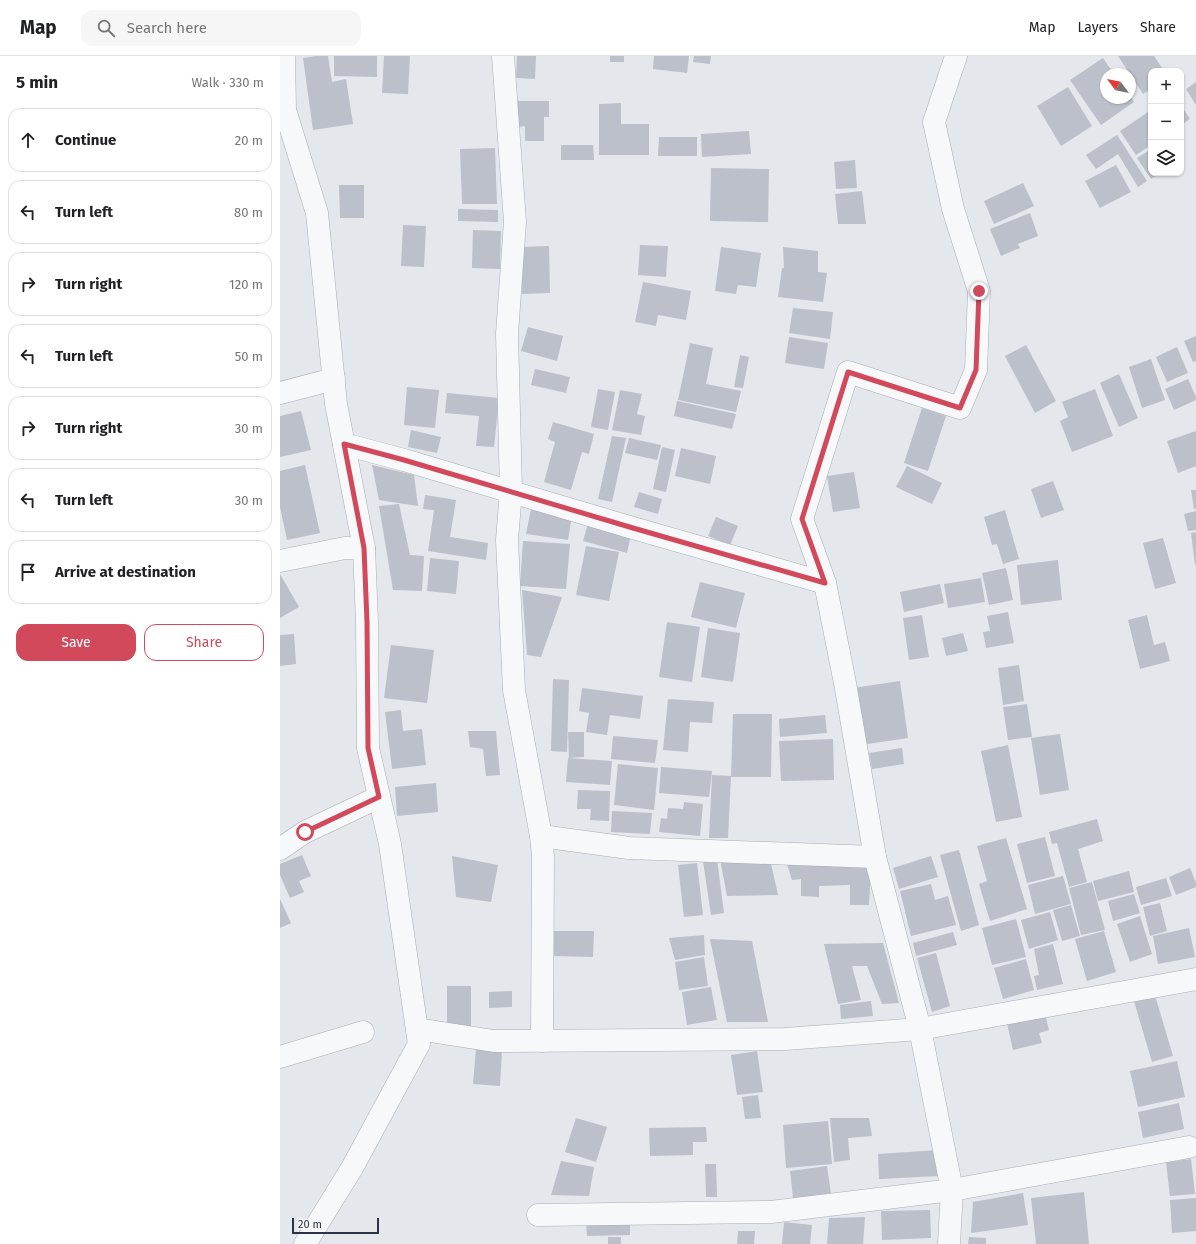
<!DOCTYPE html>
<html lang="en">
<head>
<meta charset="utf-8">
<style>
	:root { --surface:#fff; --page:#f6f6f6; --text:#202124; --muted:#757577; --line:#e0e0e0; --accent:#d1495b }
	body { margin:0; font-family:"Fira Sans",sans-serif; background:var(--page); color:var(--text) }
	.controls { position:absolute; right:12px; top:12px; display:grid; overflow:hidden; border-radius:8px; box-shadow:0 1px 3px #0004 }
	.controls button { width:36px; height:36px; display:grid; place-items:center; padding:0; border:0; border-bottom:1px solid var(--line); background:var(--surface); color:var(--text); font:20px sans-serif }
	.compass { position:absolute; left:820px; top:12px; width:36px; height:36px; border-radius:50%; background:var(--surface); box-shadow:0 1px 3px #0004; rotate:302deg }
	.scale { position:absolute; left:12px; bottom:10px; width:87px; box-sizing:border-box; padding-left:4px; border:2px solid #2b3445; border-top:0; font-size:11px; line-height:14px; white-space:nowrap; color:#2b3445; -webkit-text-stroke:3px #f4f6f9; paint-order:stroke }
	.stop { position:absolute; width:12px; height:12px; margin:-9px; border:3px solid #d1495b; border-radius:50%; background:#fff }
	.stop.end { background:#d1495b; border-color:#fff; box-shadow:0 1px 4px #0008 }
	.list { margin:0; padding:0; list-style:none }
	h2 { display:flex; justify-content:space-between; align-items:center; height:52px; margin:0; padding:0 16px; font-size:17px }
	h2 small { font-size:13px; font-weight:400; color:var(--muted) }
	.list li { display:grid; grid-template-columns:26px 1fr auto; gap:12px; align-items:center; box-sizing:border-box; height:64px; margin:0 8px 8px; padding:0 8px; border:1px solid var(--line); border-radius:12px }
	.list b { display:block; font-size:15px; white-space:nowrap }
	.list em { font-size:13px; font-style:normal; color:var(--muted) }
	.actions { display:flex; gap:8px; padding:12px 16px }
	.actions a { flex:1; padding:9px 0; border:1px solid var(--accent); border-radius:12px; text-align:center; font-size:14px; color:var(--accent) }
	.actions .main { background:var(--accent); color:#fff }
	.icon { flex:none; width:22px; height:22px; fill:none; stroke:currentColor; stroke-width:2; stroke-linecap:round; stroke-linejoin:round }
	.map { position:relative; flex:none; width:916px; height:1188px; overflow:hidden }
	header { display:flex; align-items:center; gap:24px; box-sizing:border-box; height:56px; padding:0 20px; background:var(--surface); border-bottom:1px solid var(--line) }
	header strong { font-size:19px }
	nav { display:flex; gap:22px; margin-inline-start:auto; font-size:14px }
	.search { width:280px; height:36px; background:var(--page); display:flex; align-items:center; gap:10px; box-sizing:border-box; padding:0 14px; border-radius:12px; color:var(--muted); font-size:15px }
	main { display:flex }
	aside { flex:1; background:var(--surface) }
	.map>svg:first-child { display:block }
	.building { fill:#bbc0ca }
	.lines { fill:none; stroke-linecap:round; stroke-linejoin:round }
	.minor-casing { stroke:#a9aeb7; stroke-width:23 }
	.minor { stroke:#f7f8fa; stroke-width:22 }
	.route { stroke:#d1495b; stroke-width:5 }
</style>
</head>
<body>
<header>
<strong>Map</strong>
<div class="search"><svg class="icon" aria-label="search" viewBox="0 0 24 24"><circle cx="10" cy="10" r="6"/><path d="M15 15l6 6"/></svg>Search here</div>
<nav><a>Map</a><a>Layers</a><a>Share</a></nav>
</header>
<main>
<aside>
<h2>5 min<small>Walk · 330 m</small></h2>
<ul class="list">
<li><svg class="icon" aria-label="ahead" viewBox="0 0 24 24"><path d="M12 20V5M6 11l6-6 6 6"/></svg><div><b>Continue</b></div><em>20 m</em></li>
<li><svg class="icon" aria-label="left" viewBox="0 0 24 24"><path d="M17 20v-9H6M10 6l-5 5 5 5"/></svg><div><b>Turn left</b></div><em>80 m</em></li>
<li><svg class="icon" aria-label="right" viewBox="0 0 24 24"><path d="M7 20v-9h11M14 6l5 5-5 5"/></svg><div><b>Turn right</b></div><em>120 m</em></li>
<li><svg class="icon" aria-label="left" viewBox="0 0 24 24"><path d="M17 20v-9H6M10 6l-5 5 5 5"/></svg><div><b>Turn left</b></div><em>50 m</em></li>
<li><svg class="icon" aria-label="right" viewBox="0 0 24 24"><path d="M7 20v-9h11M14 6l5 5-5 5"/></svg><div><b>Turn right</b></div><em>30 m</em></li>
<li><svg class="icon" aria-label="left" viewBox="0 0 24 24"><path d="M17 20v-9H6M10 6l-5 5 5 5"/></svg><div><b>Turn left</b></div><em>30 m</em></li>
<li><svg class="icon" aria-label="arrive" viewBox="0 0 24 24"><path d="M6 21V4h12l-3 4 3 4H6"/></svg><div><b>Arrive at destination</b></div></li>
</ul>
<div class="actions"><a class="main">Save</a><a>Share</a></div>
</aside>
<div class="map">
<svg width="916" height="1188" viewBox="0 0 916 1188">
	<rect width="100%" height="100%" fill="#e4e7ec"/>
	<g class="building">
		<polygon points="36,0 48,0 52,26 66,23 73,68 33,74 23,2"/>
		<polygon points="54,0 97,0 97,21 54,20"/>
		<polygon points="104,0 130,0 128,38 102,37"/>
		<polygon points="237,0 256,0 255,23 236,22"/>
		<rect x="330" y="0" width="14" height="6"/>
		<polygon points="374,0 409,0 407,17 373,13"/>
		<polygon points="414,0 431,0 430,8 413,6"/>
		<polygon points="838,0 874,0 884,15 871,15 871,33 863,38"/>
		<polygon points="823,2 834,18 826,18 826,42 851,42 854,46 821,69 790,24"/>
		<polygon points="916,26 916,49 906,33"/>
		<polygon points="788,31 812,70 781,90 757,50"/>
		<polygon points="238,45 269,45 269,61 264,61 264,85 245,85 245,70 238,71"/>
		<polygon points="341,47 341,68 369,68 369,99 319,99 319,48"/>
		<polygon points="901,49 910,63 901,69"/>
		<polygon points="871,54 871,89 856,99 840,75"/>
		<polygon points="469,75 471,98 422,101 421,78"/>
		<polygon points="837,79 867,125 858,131 838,98 816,113 806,99"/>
		<polygon points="379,81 417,81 417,100 378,100"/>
		<polygon points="281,89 313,89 314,104 281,104"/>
		<polygon points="215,92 217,148 182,148 180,93"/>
		<polygon points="871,93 871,117 881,117 871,123 857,102"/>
		<polygon points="575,104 577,132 556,133 554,106"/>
		<polygon points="836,109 851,136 820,152 805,125"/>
		<polygon points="431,112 489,113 488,166 430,165"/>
		<polygon points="743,127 754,150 714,168 704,145"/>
		<polygon points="59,129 84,129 84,162 60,162"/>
		<polygon points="582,135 586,168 558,168 555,138"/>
		<polygon points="178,153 218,154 218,166 178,165"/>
		<polygon points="750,157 758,180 738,188 740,192 721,200 710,173"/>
		<polygon points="123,169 146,170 144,211 121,210"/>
		<polygon points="193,174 221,175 220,213 192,212"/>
		<polygon points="360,189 388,190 386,221 358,219"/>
		<polygon points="269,190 270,237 242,238 241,191"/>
		<polygon points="441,191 481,197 476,231 458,229 456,238 435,235"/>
		<polygon points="503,191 538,195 538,216 547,217 543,246 498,241 502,212 504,212"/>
		<polygon points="363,226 411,235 406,264 378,259 376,270 355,266"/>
		<polygon points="513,252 553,256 550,283 509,277"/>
		<polygon points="248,271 283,280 277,305 241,295"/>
		<polygon points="916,280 916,305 913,306 904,285"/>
		<polygon points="509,281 548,287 544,313 505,307"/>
		<polygon points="410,287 433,292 426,328 461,335 456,356 398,344"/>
		<polygon points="746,289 776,345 755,357 725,300"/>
		<polygon points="897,291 908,317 887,326 876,301"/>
		<polygon points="460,299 469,301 463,332 454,331"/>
		<polygon points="871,303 885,344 862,352 849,311"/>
		<polygon points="255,313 290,321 286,337 251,329"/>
		<polygon points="839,318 858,362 839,371 820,327"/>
		<polygon points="908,323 916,341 916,344 894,354 885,333"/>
		<polygon points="127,331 159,334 155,372 124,369"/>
		<polygon points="318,333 335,336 328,374 311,371"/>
		<polygon points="815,333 833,380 792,396 780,365 788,361 782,346"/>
		<polygon points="340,334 362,338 357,358 365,360 361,379 332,374"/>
		<polygon points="167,337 219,342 214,391 196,390 199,360 165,357"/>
		<polygon points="397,345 456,358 452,373 394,360"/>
		<polygon points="642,352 666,360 648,415 624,407"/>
		<polygon points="21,355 31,394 0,401 0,360"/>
		<polygon points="273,366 314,378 309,398 302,396 291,434 264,426 275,386 268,383"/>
		<polygon points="131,374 161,381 157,397 128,391"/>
		<polygon points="916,375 916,410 898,417 887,385"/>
		<polygon points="332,380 346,382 332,446 318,443"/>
		<polygon points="349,382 381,389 377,404 345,397"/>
		<polygon points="382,391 395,394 386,436 373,433"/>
		<polygon points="401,392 436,400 430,428 395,420"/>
		<polygon points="25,409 40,477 7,484 0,451 0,415"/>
		<polygon points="92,409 134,419 138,450 99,444"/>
		<polygon points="627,410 662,427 652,448 616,431"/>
		<polygon points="574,416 580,452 553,456 547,420"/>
		<polygon points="773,425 784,454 761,462 751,433"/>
		<polygon points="911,434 916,434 916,453 914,453"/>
		<polygon points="359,436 382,443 378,458 354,451"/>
		<polygon points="145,439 176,444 170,481 208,487 206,504 148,495 154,454 143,453"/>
		<polygon points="119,448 130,499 144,500 142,535 113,534 99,450"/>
		<polygon points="251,453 292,459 288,484 246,478"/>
		<polygon points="725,454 739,503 723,508 717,488 712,489 704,461"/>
		<polygon points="916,455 916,474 908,475 904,458"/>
		<polygon points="436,461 458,470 450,489 428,480"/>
		<polygon points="309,464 352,474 347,497 303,485"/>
		<polygon points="916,476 916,509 915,509 911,477"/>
		<polygon points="883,482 896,527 875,533 863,487"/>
		<polygon points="243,485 290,488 286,533 240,530"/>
		<polygon points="306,490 339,496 329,545 296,539"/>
		<polygon points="150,502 179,505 176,538 147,535"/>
		<polygon points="778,504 782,544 741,549 737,509"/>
		<polygon points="726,512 733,544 709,549 702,517"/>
		<polygon points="0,518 19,551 0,562"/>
		<polygon points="701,522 705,546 668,552 664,528"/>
		<polygon points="420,526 465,537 456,572 411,561"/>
		<polygon points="660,528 664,547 624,556 620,536"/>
		<polygon points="242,534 282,541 261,601 247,599"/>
		<polygon points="728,556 734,587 706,592 703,576 710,575 707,560"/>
		<polygon points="642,559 649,601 629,604 623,562"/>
		<polygon points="867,559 874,589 885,586 890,605 860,613 848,564"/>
		<polygon points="387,566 420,571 412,626 379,621"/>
		<polygon points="428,572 460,577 453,626 421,621"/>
		<polygon points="683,577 688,595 666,600 662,582"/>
		<polygon points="14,578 16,608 0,610 0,579"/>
		<polygon points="111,589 154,594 147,647 104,642"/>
		<polygon points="739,609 744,645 723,649 718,612"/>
		<polygon points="273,623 289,624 287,696 271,695"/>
		<polygon points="620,625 628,682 581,689 573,632"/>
		<polygon points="302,632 363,640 360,663 330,659 327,679 306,676 309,657 299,655"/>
		<polygon points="388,643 434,646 432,667 410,666 408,696 383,694"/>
		<polygon points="747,648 752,681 728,684 723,651"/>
		<polygon points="121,654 123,675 142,673 146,709 112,713 105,656"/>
		<polygon points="453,658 492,658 491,721 451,721"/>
		<polygon points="545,659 547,677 500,681 499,663"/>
		<polygon points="188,675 216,675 220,719 206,720 203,693 190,691"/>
		<polygon points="288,676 304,676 304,701 289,702"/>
		<polygon points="780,678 789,734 760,739 751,682"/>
		<polygon points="333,680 378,684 375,707 331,703"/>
		<polygon points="553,683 554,724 501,725 499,685"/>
		<polygon points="728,689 742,761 716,766 701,695"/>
		<polygon points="622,692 624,708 592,713 589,697"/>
		<polygon points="288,702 332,705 330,729 286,726"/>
		<polygon points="338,708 378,712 374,754 334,749"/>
		<polygon points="381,711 432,715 429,741 379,737"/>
		<polygon points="432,719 451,720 448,782 429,782"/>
		<polygon points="156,727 158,756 117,760 115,731"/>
		<polygon points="298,734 330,735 329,765 310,764 311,753 297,753"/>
		<polygon points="404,746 423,748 420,780 379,776 381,762 387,763 388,752 403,753"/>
		<polygon points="332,755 372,757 370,778 331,776"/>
		<polygon points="817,763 823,785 798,793 807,826 789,831 777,787 772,788 769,776"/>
		<polygon points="765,781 775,820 747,827 737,788"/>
		<polygon points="726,782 747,853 710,865 699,828 707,825 697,790"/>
		<polygon points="679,794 699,869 681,875 660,799"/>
		<polygon points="22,799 31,820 19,825 24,836 10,842 0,819 0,808"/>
		<polygon points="172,800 218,809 211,846 176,841"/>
		<polygon points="651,800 658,821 619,833 613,812"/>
		<polygon points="437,803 444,857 431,859 423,805"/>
		<polygon points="440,803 490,803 498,839 447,840"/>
		<polygon points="417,807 423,859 404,861 398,809"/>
		<polygon points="507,808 591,811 589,849 570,849 570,829 539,830 539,841 521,840 521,823 512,824"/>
		<polygon points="910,812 916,827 916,831 896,839 889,821"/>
		<polygon points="849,815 854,836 818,845 813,825"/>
		<polygon points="783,820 791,848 755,858 748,829"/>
		<polygon points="886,822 892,840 861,849 856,831"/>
		<polygon points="812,826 825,874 801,879 789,832"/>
		<polygon points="651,828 655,844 668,840 676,869 631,880 620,835"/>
		<polygon points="854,838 860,857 833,865 828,845"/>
		<polygon points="0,843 11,867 0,872"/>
		<polygon points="880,847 887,875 870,880 863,851"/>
		<polygon points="791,849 800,880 782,885 773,854"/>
		<polygon points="770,856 778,884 749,893 741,864"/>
		<polygon points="860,860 872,898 850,906 837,868"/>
		<polygon points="736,863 746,901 712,909 702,872"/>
		<polygon points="909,872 915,901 878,908 873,880"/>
		<polygon points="274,875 314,875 313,901 274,900"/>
		<polygon points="824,875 836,916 807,925 795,883"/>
		<polygon points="673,876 677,889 636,900 633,887"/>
		<polygon points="424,879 425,899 395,904 389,882"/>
		<polygon points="430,883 472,885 488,966 447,966"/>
		<polygon points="603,887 619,947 602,948 587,910 572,910 581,944 558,948 544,888"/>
		<polygon points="773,888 783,928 757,934 754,920 759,919 754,893"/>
		<polygon points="656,897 670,950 652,956 637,902"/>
		<polygon points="424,901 428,930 399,934 395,906"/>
		<polygon points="746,903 754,934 723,943 714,912"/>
		<polygon points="167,930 191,930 191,970 167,971"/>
		<polygon points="431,931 437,964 407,969 402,936"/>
		<polygon points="232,935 232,951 209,952 209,936"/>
		<polygon points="874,936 893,1000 872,1006 853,942"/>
		<polygon points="591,945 593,960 561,963 560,949"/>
		<polygon points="764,954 769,974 759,977 762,987 733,994 726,963"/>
		<polygon points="196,993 222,994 220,1030 193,1028"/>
		<polygon points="477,995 483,1036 457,1039 451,999"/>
		<polygon points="897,1005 905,1041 858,1051 850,1015"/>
		<polygon points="478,1039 481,1062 465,1063 462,1041"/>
		<polygon points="899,1047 904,1073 863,1082 858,1056"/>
		<polygon points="296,1062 327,1071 316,1106 285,1096"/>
		<polygon points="550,1062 589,1062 592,1080 568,1082 570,1104 554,1106"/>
		<polygon points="548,1065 552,1108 506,1112 503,1069"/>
		<polygon points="426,1071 427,1086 413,1086 413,1099 370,1100 369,1072"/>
		<polygon points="658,1094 659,1120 599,1123 598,1098"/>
		<polygon points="911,1103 915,1138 890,1140 886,1106"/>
		<polygon points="281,1105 314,1111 309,1140 271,1139"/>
		<polygon points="425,1108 436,1108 437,1141 426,1141"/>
		<polygon points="547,1110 551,1138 513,1142 510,1115"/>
		<polygon points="804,1136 809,1188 756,1188 751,1142"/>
		<polygon points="743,1137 748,1169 691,1177 693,1146"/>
		<polygon points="916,1142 916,1175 892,1177 890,1144"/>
		<polygon points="650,1154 651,1182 602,1184 601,1155"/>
		<polygon points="585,1161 583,1188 547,1188 549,1162"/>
		<polygon points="350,1162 350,1179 307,1180 306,1163"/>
		<polygon points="504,1166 532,1169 530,1188 502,1188"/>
		<polygon points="458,1175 475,1175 474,1188 457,1188"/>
		<rect x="328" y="1181" width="13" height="7"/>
		<polygon points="689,1181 706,1182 706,1188 688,1188"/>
	</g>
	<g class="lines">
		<defs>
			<g id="minor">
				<polyline points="4,0 5,54 37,157 56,348 84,492 87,566 88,692 110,788 139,988 72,1112 25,1188"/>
				<polyline points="223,0 235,166 227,278 231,435 227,484 234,634 261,780 263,800 262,985"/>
				<polyline points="0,337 54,323"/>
				<polyline points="64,388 124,404 353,472 545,527"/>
				<polyline points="0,505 65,492 84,492"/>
				<polyline points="261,780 349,792 595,801"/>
				<polyline points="0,793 25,776 99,741"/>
				<polyline points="137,973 214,985 505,983 640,973 916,923"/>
				<polyline points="0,1001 83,976"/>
				<polyline points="258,1159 491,1156 672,1134 909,1091"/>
				<polyline points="669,1188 672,1134 640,973 595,801 565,627 545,527 522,463 568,316 680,352 696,314 699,235 673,153 654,66 676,0"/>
			</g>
		</defs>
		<use href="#minor" class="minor-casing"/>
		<use href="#minor" class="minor"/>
	</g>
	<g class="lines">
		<polyline class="route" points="25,776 99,741 88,692 87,566 84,492 64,388 124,404 353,472 545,527 522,463 568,316 680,352 696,314 699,235"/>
	</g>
</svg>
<div class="controls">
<button>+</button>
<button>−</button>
<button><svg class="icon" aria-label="layers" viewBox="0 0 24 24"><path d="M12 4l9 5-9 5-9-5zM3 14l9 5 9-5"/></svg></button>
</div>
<svg class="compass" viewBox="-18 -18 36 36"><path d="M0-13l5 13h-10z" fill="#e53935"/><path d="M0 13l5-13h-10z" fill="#757577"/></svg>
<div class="scale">20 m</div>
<div class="stop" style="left:25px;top:776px"></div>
<div class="stop end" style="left:699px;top:235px"></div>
</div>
</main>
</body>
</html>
